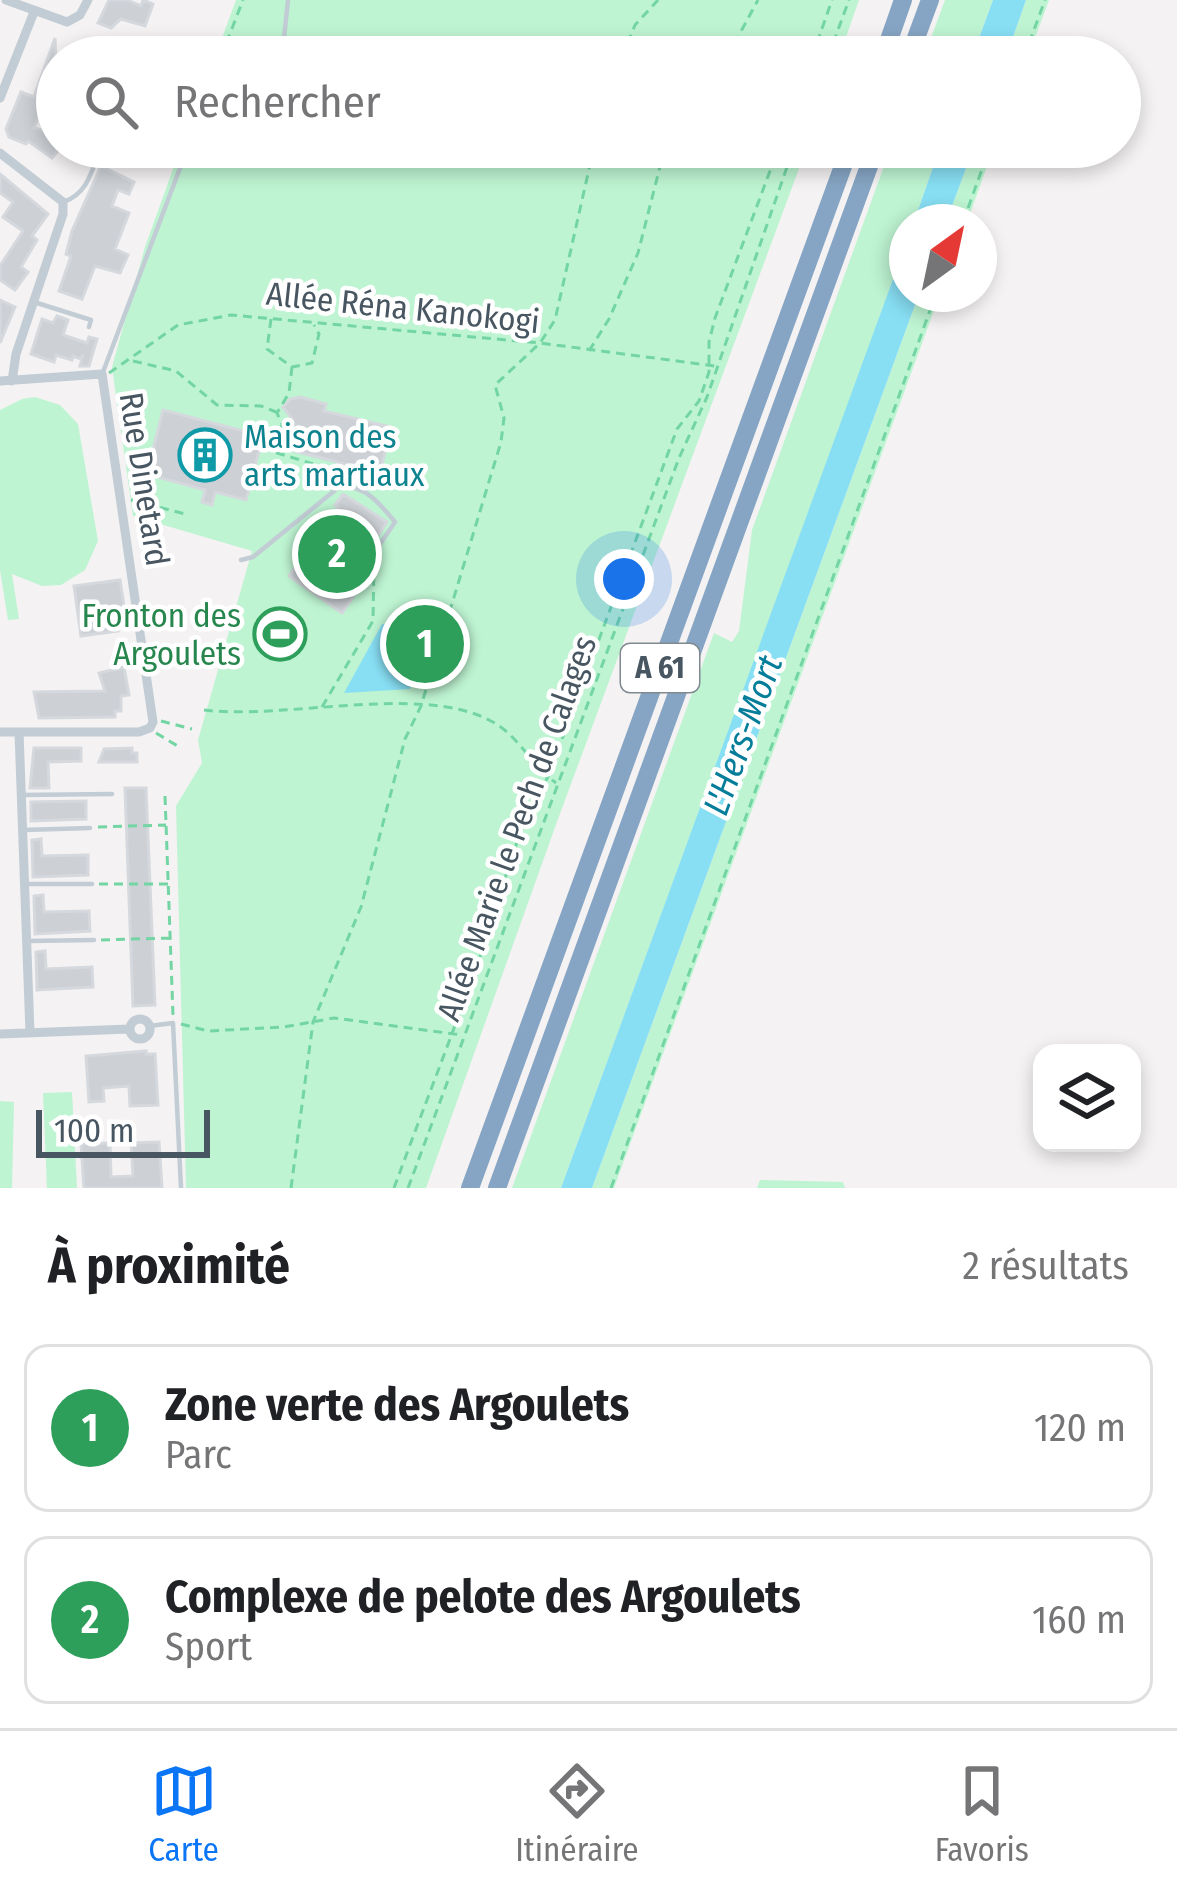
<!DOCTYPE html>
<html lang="fr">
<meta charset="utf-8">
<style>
body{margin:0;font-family:"Fira Sans Condensed",sans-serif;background:#f6f6f6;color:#202124}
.controls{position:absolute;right:36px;bottom:36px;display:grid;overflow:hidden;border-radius:24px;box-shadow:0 6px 18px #0003}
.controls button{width:108px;height:108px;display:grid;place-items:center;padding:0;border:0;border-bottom:3px solid #e0e0e0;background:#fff;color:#202124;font:60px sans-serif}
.compass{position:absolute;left:889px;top:204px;width:108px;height:108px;border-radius:50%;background:#fff;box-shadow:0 6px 18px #0003;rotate:33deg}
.scale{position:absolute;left:36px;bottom:30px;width:174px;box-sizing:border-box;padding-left:12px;border:6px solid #485661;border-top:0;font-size:33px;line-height:42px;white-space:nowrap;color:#485661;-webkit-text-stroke:9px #fff;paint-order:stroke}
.you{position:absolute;left:624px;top:579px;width:42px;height:42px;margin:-30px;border:9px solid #fff;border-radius:50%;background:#1a73e8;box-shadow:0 0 0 18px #1a73e833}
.badge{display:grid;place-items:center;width:78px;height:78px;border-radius:50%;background:#0b76f5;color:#fff;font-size:39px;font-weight:700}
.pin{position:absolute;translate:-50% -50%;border:6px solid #fff;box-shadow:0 3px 12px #0006}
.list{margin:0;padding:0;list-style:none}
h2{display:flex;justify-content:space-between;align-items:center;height:156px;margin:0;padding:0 48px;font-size:51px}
h2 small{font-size:39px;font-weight:400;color:#757577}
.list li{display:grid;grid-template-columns:78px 1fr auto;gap:36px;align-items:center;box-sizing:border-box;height:168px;margin:0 24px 24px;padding:0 24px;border:3px solid #e0e0e0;border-radius:24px}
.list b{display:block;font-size:45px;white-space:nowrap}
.list p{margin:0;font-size:39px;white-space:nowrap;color:#757577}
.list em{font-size:39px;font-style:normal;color:#757577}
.icon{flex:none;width:66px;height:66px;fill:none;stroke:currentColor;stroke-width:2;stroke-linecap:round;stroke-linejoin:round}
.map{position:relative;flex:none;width:1177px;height:1188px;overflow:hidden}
.search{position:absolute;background:#fff;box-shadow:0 6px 18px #0003;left:36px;right:36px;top:36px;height:132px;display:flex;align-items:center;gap:30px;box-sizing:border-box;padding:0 42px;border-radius:66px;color:#757577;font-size:45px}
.sheet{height:540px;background:#fff}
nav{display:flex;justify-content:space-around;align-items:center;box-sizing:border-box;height:168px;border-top:3px solid #e0e0e0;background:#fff;font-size:33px;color:#757577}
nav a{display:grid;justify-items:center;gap:6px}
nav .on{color:#0b76f5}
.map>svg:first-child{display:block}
.green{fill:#bef4d2}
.water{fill:#88dff4}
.building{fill:#cdd1d6;stroke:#d5d8dd;stroke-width:3}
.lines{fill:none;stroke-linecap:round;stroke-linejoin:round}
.path{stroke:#73d5a3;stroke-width:3;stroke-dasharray:9 6;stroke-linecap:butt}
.lane{stroke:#c2ccd4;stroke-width:4.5}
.street{stroke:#c2ccd4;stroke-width:9}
.highway{stroke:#86a5c4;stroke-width:18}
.labels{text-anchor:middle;stroke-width:9;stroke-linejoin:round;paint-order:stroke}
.shield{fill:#fff;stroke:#7f8990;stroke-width:3}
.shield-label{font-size:30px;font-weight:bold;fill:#485661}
.street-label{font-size:33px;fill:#485661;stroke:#fff}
.culture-label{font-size:33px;fill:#0d838f;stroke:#fff;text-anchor:start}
.leisure-label{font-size:33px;fill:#27864d;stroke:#fff;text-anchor:end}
.water-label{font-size:36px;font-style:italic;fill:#037d99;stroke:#fff}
</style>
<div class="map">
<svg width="1177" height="1188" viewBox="0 0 1177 1188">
<rect width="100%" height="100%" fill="#f4f2f2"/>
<path class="green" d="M 236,0 L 859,0 L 839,57 L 215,57 Z
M 945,0 L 993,0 L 972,57 L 924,57 Z
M 1026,0 L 1049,0 L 1028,57 L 1006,57 Z
M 181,147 L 807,147 L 558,819 L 426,1188 L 186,1188 L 176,806 L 202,763 L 198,740 L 252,551 L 133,516 L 112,367 L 145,247 Z
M 891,147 L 940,147 L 914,222 L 907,222 L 907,241 L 877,325 L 561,1188 L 512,1188 L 714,633 L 732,642 L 739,631 L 752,530 Z
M 974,147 L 994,147 L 967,222 L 946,222 Z
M 919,294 L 940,294 L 614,1188 L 592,1188 Z
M 35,397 L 60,405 L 78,424 L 98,541 L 85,570 L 61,585 L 42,586 L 12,574 L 19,619 L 8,620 L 0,570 L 0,410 L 22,399 Z
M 72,1092 L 77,1188 L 47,1188 L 43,1093 Z
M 0,1101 L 14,1102 L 12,1188 L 0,1188 Z
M 760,1180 L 843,1182 L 845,1188 L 757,1188 Z"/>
<path class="water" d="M 993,0 L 1026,0 L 1006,57 L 972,57 Z
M 940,147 L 974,147 L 946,222 L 914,222 Z
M 907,241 L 907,294 L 919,294 L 592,1188 L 561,1188 Z
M 382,624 L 426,630 L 410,689 L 344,693 Z"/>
<path class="building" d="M 109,0 L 127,0 L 141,6 L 143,0 L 153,4 L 145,26 L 121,19 L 111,28 L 98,23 Z
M 55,38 L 57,92 L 50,89 L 34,128 L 57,134 L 57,152 L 52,158 L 28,141 L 26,144 L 9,137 L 6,129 L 21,92 L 34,97 Z
M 101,166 L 134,182 L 129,194 L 118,190 L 112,206 L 129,213 L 115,249 L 128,255 L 120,273 L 95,266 L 82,299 L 59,291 L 71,256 L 66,254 L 72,231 Z
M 0,174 L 48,214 L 32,236 L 37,240 L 21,267 L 28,272 L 15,290 L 0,280 L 0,266 L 23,231 L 3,217 L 13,202 L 0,193 Z
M 0,300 L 15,307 L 0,343 Z
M 57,316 L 68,320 L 63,335 L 87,343 L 89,337 L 97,339 L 89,366 L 80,366 L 83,354 L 81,359 L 73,356 L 72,360 L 56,355 L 54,362 L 31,354 L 42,319 L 53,323 Z
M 300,397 L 326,404 L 324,411 L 391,427 L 380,473 L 286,449 L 293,420 L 283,407 L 290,399 Z
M 163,410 L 263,436 L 246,500 L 215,492 L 212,505 L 202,502 L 205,490 L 147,474 Z
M 343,494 L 387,522 L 364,557 L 373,568 L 342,613 L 289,576 L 338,507 L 335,505 Z
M 120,580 L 124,606 L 115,607 L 118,631 L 81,636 L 74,586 Z
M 124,667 L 129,695 L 121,696 L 121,711 L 115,711 L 115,717 L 39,718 L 34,692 L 105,691 L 99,673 Z
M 34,748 L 81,748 L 81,761 L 48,762 L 49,788 L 30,788 Z
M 132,748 L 132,753 L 137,753 L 137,762 L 99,762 L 104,749 Z
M 125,788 L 146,788 L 155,1005 L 133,1006 Z
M 86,801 L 86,819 L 31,821 L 31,802 Z
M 41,839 L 42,856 L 88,855 L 88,875 L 33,877 L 32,840 Z
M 43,895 L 44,912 L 89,911 L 90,931 L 35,934 L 34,896 Z
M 45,951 L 46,969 L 92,967 L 93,987 L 37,990 L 36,952 Z
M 146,1051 L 146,1054 L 155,1054 L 158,1105 L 130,1106 L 129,1086 L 103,1088 L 104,1101 L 89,1102 L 86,1056 Z
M 159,1142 L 162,1188 L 84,1188 L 81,1144 L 110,1143 L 111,1177 L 133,1176 L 131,1143 Z"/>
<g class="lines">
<path class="path" d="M 221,57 L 243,0
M 622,57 L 635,25 L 658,0
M 727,57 L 758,0
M 812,57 L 832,0
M 828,57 L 849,0
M 1024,57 L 1045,0
M 963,222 L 990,147
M 271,319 L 267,349 L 292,367 L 312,363 L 319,334 L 314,325
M 589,351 L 609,319 L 638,253 L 665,147
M 133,361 L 176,371 L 217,405 L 261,406 L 276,412
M 292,367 L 289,393 L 277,413 L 282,424 L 277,453 L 340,472 L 339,482
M 109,373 L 178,325 L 231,315 L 540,343 L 715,366
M 131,500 L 185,514
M 322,707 L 373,621 L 374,564
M 204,710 C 285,720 419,684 489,720 C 518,734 531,765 556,783
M 161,721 L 192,729
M 156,733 L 181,748
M 165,796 L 173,1016
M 98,827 L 166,825
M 99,884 L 168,884
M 101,940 L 169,938
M 181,1024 L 208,1031 L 284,1027 L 334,1018 L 462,1035
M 291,1188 L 313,1022 L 361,907 L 405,739 L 421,706 L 501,442 L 504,418 L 495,385 L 540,343 L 555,320 L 594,147
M 394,1188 C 423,1109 454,1031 482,951 C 503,892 514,831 548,777 L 677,429 L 699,401 L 709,372 L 709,342 L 715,318 L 779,147
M 408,1188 L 679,458 L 707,397 L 794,147
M 611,1188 L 936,294"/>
<path class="lane" d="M 282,57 L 288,0
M 63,202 C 88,194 92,170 101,147
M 34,302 L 91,320 L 89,327
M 103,372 L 188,147
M 241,560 L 253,557 L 339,487 C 366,485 379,503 395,522 L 370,559
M 21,795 L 112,794
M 24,830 L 90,828
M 25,884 L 92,884
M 28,941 L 94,940
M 150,1026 L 173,1023 L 181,1188"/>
<path class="street" d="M 6,0 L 67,22 L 80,15 L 88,0
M 0,98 L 34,12
M 0,153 L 63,202 L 63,214 L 16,354 L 12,381
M 0,381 L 102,374 L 153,722 L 150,728 L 139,732 L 0,732
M 19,732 L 30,1033
M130 1029a10 10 0 1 1 20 0a10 10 0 1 1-20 0Z
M 0,1034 L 129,1029"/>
<path class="highway" d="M 883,57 L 903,0
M 909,57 L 930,0
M 470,1188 L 850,147
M 497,1188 L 876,147"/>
</g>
<defs>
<g id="building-ring" transform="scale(2.7)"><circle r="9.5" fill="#fff" stroke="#0f9aa8" stroke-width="1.5"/><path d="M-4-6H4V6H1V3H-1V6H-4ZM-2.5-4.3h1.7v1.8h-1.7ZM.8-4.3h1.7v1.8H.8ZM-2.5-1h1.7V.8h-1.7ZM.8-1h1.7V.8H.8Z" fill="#0f9aa8"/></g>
<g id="stadium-ring" transform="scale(2.7)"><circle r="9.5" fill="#fff" stroke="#2e9e5b" stroke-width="1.5"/><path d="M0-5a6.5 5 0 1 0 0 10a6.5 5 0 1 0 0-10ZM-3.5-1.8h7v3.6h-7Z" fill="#2e9e5b"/></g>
</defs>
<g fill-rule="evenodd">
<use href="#building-ring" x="205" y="455"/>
<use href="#stadium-ring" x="280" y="634"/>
</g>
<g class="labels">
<rect class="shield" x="621" y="644" width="78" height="48" rx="9"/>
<g class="shield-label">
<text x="660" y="678">A 61</text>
</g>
<g class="street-label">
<text transform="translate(403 307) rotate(6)" y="12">Allée Réna Kanokogi</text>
<text transform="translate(145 479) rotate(81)" y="12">Rue Dinetard</text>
<text transform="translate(516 828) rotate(-70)" y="12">Allée Marie le Pech de Calages</text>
</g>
<g class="culture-label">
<text x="244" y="448">Maison des<tspan x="244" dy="38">arts martiaux</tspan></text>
</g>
<g class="leisure-label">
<text x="241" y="627">Fronton des<tspan x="241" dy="38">Argoulets</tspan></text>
</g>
<g class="water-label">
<text transform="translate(742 735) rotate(-70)" y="13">L'Hers-Mort</text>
</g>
</g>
</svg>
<div class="controls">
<button><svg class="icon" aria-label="layers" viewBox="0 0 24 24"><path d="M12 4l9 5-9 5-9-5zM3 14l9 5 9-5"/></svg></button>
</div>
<svg class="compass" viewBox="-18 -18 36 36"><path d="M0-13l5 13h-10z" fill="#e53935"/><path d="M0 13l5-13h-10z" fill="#757577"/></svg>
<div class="scale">100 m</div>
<div class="you"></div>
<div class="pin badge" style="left:425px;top:644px;background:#2e9e5b">1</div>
<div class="pin badge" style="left:337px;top:554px;background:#2e9e5b">2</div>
<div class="search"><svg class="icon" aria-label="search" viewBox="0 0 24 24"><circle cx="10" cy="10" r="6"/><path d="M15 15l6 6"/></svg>Rechercher</div>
</div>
<section class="sheet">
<h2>À proximité<small>2 résultats</small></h2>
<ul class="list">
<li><span class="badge" style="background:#2e9e5b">1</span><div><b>Zone verte des Argoulets</b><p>Parc</p></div><em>120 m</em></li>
<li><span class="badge" style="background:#2e9e5b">2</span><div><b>Complexe de pelote des Argoulets</b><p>Sport</p></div><em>160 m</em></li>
</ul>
</section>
<nav>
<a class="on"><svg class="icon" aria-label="map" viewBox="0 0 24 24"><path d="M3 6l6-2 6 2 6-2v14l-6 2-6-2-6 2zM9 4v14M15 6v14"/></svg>Carte</a>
<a><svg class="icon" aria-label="directions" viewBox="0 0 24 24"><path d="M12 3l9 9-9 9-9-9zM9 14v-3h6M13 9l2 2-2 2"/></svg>Itinéraire</a>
<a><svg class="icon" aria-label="saved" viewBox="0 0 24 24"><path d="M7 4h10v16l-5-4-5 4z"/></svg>Favoris</a>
</nav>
